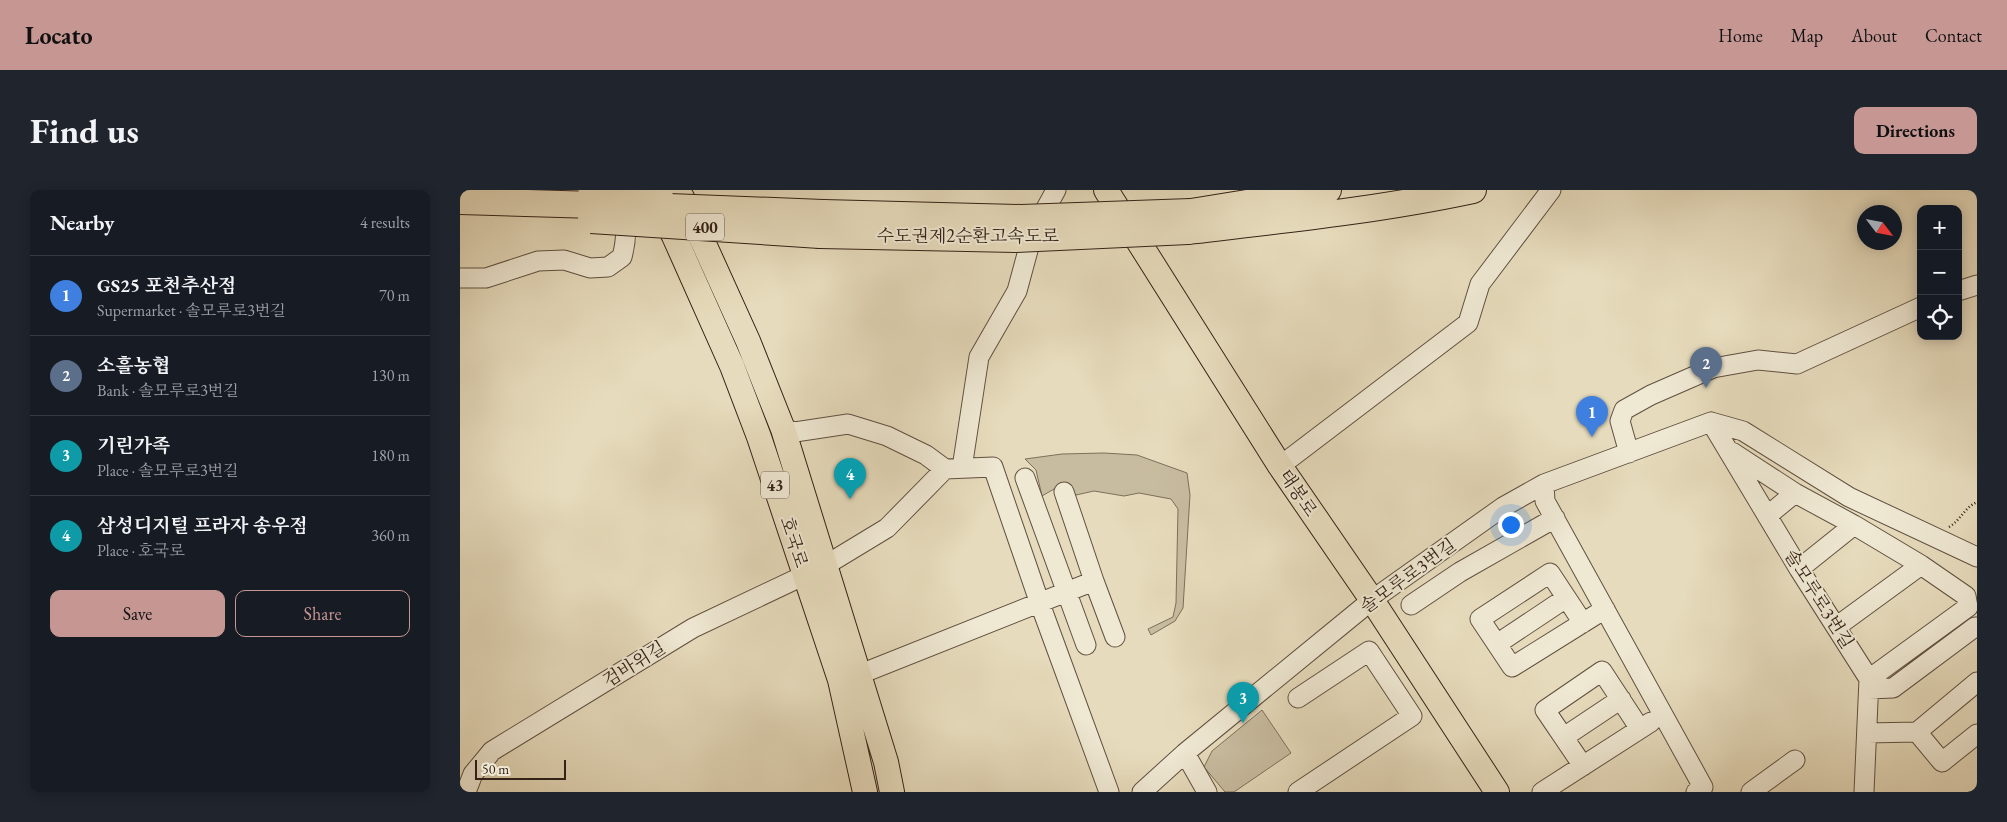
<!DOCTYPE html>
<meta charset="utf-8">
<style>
body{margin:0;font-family:"EB Garamond","Noto Serif KR",serif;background:#20242c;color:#f1f3f6}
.controls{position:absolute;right:15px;top:15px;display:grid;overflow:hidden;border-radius:10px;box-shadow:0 2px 12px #0003}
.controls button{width:45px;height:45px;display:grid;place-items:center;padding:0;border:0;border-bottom:1px solid #363941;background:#171b24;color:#f1f3f6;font:25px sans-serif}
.compass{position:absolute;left:1397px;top:15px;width:45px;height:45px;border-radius:50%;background:#171b24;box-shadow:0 2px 12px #0003;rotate:122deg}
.scale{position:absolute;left:15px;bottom:12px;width:91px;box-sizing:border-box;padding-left:5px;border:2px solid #342217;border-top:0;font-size:14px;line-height:18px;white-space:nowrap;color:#342217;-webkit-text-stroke:4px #efe8d3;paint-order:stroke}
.you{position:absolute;left:1050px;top:334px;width:18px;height:18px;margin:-12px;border:4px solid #fff;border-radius:50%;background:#1a73e8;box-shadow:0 0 0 8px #1a73e833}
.badge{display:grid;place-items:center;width:32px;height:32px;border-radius:50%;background:#c59692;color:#fff;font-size:16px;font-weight:700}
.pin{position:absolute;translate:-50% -41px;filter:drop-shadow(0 1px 2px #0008)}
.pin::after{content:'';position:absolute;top:26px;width:18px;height:15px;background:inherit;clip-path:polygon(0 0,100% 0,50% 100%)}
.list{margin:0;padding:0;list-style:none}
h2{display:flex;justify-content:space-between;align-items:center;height:65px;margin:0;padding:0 20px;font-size:21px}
h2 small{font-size:16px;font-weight:400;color:#9ea1a6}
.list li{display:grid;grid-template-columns:32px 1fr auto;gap:15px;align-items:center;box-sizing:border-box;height:80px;padding:0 20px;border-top:1px solid #363941}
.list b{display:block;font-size:19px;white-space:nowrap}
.list p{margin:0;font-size:16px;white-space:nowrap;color:#9ea1a6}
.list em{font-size:16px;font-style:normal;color:#9ea1a6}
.actions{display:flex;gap:10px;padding:15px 20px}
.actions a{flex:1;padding:11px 0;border:1px solid #c59692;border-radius:10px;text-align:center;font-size:18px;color:#c59692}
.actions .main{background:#c59692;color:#111}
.icon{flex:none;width:28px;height:28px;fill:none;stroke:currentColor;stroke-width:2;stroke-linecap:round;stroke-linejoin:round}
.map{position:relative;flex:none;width:1517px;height:602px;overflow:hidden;border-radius:10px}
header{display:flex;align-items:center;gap:30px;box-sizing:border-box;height:70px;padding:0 25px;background:#c59692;color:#111}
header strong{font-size:24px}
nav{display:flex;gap:28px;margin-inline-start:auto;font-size:18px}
.intro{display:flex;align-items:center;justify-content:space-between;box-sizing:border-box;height:120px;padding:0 30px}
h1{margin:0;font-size:35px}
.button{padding:12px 22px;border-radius:10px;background:#c59692;color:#111;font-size:18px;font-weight:700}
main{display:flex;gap:30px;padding:0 30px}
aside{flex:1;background:#171b24;border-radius:10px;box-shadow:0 2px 12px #0003}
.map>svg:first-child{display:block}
.green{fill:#c8bca0;stroke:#7e6f5c}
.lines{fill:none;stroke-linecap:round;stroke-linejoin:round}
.minor-casing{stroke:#605040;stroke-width:21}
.major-casing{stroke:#342217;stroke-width:26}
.highway-casing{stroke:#342217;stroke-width:28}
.path{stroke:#342217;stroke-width:2.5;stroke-dasharray:1 2.5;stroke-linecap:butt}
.minor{stroke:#efe8d3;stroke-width:19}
.major{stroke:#e6dbbc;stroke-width:24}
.highway{stroke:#e6dbbc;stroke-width:26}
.highway-bridge-casing{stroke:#342217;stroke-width:28;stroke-linecap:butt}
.highway-bridge{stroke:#e6dbbc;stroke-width:26}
.labels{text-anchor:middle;stroke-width:4;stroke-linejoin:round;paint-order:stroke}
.shield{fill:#efe8d3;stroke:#6c5d4f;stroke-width:1}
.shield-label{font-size:16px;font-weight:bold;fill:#342217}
.street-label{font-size:18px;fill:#342217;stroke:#efe8d3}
</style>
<header>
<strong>Locato</strong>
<nav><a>Home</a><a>Map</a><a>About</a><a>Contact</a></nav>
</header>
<div class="intro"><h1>Find us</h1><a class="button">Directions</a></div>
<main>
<aside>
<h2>Nearby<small>4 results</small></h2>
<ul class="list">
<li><span class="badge" style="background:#3f7fe0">1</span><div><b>GS25 포천추산점</b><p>Supermarket · 솔모루로3번길</p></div><em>70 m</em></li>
<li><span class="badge" style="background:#5c6f8a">2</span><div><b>소흘농협</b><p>Bank · 솔모루로3번길</p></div><em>130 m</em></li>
<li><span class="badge" style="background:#0f9aa8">3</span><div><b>기린가족</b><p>Place · 솔모루로3번길</p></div><em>180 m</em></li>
<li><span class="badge" style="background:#0f9aa8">4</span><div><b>삼성디지털 프라자 송우점</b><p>Place · 호국로</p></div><em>360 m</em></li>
</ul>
<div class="actions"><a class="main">Save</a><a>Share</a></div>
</aside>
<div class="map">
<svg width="1517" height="602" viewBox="0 0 1517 602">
<rect width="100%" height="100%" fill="#e6dbbc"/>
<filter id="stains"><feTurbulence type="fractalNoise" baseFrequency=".004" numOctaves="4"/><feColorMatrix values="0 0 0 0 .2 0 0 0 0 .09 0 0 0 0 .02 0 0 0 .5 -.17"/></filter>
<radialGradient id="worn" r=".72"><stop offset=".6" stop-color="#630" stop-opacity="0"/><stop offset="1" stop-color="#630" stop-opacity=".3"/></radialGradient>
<path class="green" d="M 644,263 L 677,265 L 727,283 L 730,305 L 723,418 L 715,431 L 691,445 L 688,439 L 713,427 L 716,413 L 718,319 L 711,309 L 679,303 L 664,306 L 634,301 L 616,305 L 601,295 L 582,306 L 576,280 L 565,269 L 602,264 Z
M 802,520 L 831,563 L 774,602 L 765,602 L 744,577 L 752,561 Z"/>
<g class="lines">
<g class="minor-casing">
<path id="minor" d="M 0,88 L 26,88 L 78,71 L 104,70 L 130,78 L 148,77 L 162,67 C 166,52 168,37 162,21
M 1498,101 L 1517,95
M 1251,232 L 1339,379 L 1409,489 L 1404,602
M 323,239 L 335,242 L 388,234 L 427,246 L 466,265 L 485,279
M 1272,262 L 1335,303 L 1394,335 L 1461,375 L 1506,406 L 1508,417 L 1409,489
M 1169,263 L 1160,231 L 1164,220 L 1191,205 L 1253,178 L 1298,170 L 1337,174 L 1461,117
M 820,276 L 1008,133 L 1020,94 L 1091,0
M 502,278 L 519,167 L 557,101 L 573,42 L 596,0
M 565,288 L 626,455
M 1084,294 L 1085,311 L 1243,597 L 1236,602
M 1307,326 L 1335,303
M 1339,379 L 1394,335
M 634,391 L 655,447
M 951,415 L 1000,382 L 1095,328
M 1123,433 L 1090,383 L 1020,429 L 1052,477 L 1145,419
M 1376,437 L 1461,375
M 1037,454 L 1106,408
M 398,485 L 634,391 L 604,302
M 1409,499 L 1433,498 L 1515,437
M 838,508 L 909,461 L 952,526 L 838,602
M 1457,542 L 1482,572 L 1517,544
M 1407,543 L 1457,542 L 1517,492
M 1104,547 L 1161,509
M 725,563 L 747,602
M 1123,576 L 1085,520 L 1142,481 L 1180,539
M 6,602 L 13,584 L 32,561 L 233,438 L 366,375 L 427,338 L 485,279 L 533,277 L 579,411 L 649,602
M 682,602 L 725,563 L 912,410 L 1043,317 L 1084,294 L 1251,232 L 1283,241 L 1389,307 L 1517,367
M 1082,602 L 1191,532
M 1291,602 L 1335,570"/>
</g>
<g class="major-casing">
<path id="major" d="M 218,0 L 230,23 L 288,151 L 323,239 L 426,572 L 432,602
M 646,0 L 820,276 L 912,410 L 1037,602
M 201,21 L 214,46 L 272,176 L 299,247 L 380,490 L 405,602"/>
</g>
<g class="highway-casing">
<path id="highway" d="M 0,11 L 135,15
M 731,22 L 868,0
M 363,23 L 561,28
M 728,41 C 823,30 919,20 1013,0
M 360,45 L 556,49"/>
</g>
<path class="path" d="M 1489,337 C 1501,330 1504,318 1517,312"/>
<use href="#minor" class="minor"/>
<use href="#major" class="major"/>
<use href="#highway" class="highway"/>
<g class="highway-bridge-casing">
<path id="highway-bridge" d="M 131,5 L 202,11
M 184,16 L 363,23
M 561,28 L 731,22
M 131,30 L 360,45
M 556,49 L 728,41"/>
</g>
<use href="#highway-bridge" class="highway-bridge"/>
</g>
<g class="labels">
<g class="shield">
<rect x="226" y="23.5" width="38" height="27" rx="4"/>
<rect x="301" y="281.5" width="28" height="27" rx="4"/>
</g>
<g class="shield-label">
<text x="245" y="43">400</text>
<text x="315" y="301">43</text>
</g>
<g class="street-label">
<text x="508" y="52">수도권제2순환고속도로</text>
<text transform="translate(838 303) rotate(56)" y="6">태봉로</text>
<text transform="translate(334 352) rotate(72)" y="6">호국로</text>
<text transform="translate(948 386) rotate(-36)" y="6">솔모루로3번길</text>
<text transform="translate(1359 409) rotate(58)" y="6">솔모루로3번길</text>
<text transform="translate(174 474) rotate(-32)" y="6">검바위길</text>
</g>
</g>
<rect width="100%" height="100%" filter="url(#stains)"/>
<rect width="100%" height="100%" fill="url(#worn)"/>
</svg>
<div class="controls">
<button>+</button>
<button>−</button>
<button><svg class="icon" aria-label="locate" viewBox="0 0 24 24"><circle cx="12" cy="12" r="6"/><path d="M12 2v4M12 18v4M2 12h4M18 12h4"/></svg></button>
</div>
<svg class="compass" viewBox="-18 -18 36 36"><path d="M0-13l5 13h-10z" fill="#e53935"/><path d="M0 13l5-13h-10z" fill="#9ea1a6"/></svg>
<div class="scale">50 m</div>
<div class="you"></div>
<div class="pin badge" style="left:1132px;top:247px;background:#3f7fe0">1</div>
<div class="pin badge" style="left:1246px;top:198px;background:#5c6f8a">2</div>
<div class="pin badge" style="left:783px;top:533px;background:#0f9aa8">3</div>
<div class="pin badge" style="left:390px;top:309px;background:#0f9aa8">4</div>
</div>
</main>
